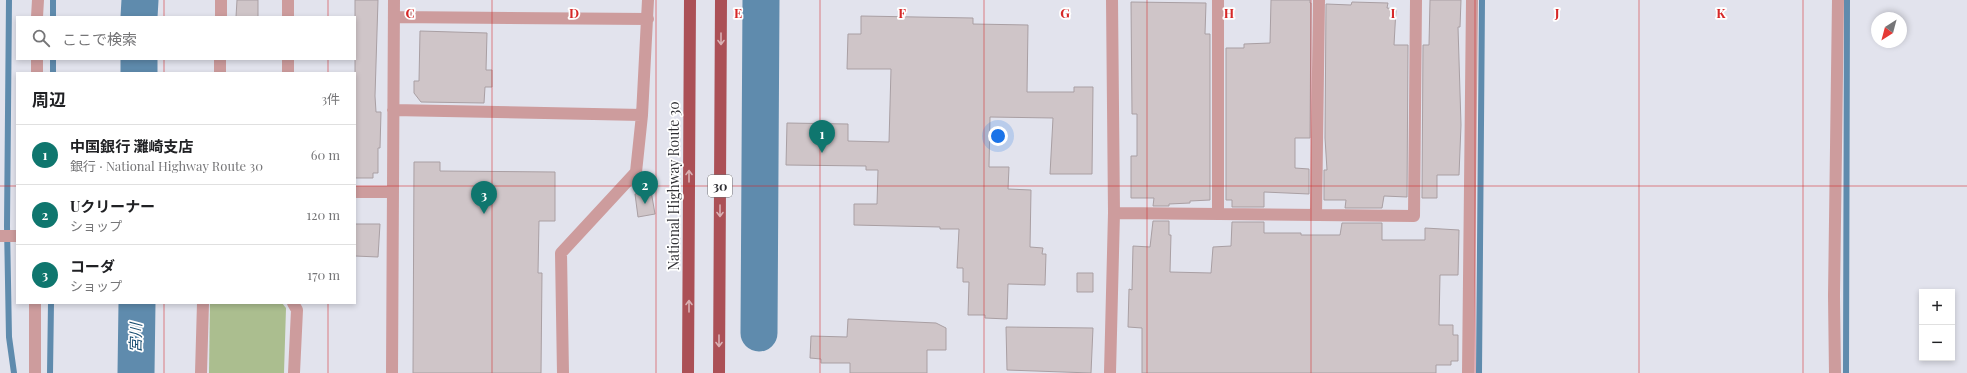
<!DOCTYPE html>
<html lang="ja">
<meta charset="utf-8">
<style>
body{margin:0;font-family:"Playfair Display","Noto Sans JP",serif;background:#f6f6f6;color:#202124}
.controls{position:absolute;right:12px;bottom:12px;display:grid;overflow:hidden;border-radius:0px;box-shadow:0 2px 6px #0003}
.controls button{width:36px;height:36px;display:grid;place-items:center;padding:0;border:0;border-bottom:1px solid #e0e0e0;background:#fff;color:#202124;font:20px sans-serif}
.compass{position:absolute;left:1871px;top:12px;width:36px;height:36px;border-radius:50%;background:#fff;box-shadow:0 2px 6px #0003;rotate:216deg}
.you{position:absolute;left:998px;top:136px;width:14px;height:14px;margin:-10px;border:3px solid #fff;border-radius:50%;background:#1a73e8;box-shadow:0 0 0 6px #1a73e833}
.badge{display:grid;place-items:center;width:26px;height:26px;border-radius:50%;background:#0f766e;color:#fff;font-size:13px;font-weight:700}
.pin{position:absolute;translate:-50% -33px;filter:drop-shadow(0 1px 2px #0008)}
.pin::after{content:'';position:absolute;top:21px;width:14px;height:12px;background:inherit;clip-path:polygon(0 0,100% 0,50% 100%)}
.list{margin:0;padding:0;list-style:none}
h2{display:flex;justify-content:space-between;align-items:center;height:52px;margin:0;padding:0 16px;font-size:17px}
h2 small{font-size:13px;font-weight:400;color:#757577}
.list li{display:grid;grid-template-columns:26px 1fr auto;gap:12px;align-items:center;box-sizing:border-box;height:60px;padding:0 16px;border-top:1px solid #e0e0e0}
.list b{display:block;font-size:15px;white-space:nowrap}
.list p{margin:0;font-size:13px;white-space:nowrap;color:#757577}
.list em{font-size:13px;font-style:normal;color:#757577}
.icon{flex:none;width:22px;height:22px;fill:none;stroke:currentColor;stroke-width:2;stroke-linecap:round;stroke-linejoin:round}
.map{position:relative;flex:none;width:1967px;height:373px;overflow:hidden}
.search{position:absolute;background:#fff;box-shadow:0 2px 6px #0003;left:16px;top:16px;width:340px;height:44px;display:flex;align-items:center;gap:10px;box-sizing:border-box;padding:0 14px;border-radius:0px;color:#757577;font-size:15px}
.panel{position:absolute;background:#fff;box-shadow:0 2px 6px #0003;left:16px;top:72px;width:340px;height:232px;border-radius:0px}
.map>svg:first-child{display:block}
.green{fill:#abbe8f}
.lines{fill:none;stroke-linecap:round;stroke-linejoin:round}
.stream{stroke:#5f8bad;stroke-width:6}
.river{stroke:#5f8bad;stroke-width:37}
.building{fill:#cfc5c8;stroke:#a99fa3}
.minor{stroke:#cd9c9d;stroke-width:12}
.trunk{stroke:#ab5056;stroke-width:12}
.oneway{stroke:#d9b0b3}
.grid{fill:none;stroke:#d62828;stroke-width:1;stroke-opacity:0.55}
.labels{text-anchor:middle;stroke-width:3.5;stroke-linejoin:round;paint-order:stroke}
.shield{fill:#fff;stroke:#6d6d70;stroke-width:1}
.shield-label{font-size:13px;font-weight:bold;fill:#2e2e32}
.street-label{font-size:14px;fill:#2e2e32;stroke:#fff}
.water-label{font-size:15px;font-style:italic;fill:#174d70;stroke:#fff}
.grid-label{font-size:13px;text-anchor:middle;font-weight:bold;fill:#d62828;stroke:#fff;stroke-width:3.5;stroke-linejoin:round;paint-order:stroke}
</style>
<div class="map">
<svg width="1967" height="373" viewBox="0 0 1967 373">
<rect width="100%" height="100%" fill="#e2e3ed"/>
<path class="green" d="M 210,303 L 282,303 L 286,308 L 284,373 L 209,373 Z"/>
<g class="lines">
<path class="stream" d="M 9,0 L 7,226 L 9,337 L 14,373
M 53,17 L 53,0
M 53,73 L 53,59
M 50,373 L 51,303
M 1479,373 L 1482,0
M 1846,373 L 1847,0"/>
<path class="river" d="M 139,17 L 140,0
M 139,73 L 139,59
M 759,333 L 761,0
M 136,373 L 137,303"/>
</g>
<path class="building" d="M 237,0 L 258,0 L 258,17 L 236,17 Z
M 355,0 L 378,0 L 375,96 L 376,112 L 381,112 L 380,148 L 378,148 L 378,173 L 373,173 L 373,178 L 355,178 Z
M 1271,0 L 1310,0 L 1310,3 L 1311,3 L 1310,138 L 1295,138 L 1295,168 L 1309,169 L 1309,194 L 1264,192 L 1264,207 L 1232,207 L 1232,200 L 1226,200 L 1226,48 L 1244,48 L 1244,44 L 1270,43 Z
M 1430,0 L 1461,0 L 1460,27 L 1458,27 L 1461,125 L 1459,175 L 1437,175 L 1437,198 L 1422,198 L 1423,45 L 1429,45 Z
M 1131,2 L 1206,3 L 1205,34 L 1210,34 L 1210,200 L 1190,201 L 1190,203 L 1169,204 L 1169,206 L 1153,206 L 1154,198 L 1131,198 L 1131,156 L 1137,156 L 1137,114 L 1132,114 Z
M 1352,2 L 1388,3 L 1387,8 L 1396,9 L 1394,45 L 1408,45 L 1407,197 L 1384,196 L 1382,208 L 1345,208 L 1346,200 L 1324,200 L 1324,170 L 1327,170 L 1325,138 L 1326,4 L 1351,5 Z
M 861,16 L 973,18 L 973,24 L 1028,25 L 1027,92 L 1074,92 L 1074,87 L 1093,87 L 1092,174 L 1050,174 L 1053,118 L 990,117 L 989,167 L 1009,167 L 1008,189 L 1031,190 L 1030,247 L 1043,248 L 1042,254 L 1046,254 L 1045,285 L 1008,284 L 1007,319 L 985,318 L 985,315 L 968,315 L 969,282 L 963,282 L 963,268 L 957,268 L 959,229 L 940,229 L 940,227 L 854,225 L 854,204 L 877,204 L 878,170 L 866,170 L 866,166 L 786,165 L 787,123 L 848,124 L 848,141 L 889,142 L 891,69 L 847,69 L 848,34 L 861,34 Z
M 420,31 L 487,33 L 486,70 L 492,70 L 492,87 L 485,87 L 484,103 L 421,102 L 414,93 L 414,81 L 419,81 Z
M 414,162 L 440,162 L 440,171 L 555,172 L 555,221 L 539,221 L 538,273 L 542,273 L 541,373 L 413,373 Z
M 651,191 L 655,214 L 638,217 L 635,194 Z
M 1153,221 L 1169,221 L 1169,235 L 1171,235 L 1170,272 L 1211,273 L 1213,247 L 1231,246 L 1232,222 L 1264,222 L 1264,233 L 1301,233 L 1301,235 L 1340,235 L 1342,223 L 1382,223 L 1382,240 L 1425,240 L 1425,228 L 1459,230 L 1458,275 L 1440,275 L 1439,325 L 1453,325 L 1453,335 L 1458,335 L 1458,361 L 1451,361 L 1451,365 L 1436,365 L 1436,373 L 1142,373 L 1142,328 L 1128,327 L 1129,289 L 1132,290 L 1133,246 L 1150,247 Z
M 355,224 L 380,224 L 378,257 L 355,256 Z
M 1077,273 L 1093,273 L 1093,292 L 1077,292 Z
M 848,319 L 936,323 L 946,328 L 946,350 L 927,350 L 927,373 L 850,373 L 850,363 L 821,363 L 821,359 L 810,358 L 811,336 L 847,337 Z
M 1006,327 L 1093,328 L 1091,373 L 1007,370 Z"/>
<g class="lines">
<path class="minor" d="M 37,17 L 38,0
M 221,17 L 221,0
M 288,17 L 288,0
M 394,17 L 648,19
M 37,73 L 37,59
M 220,73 L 220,59
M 288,73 L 288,59
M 393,110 L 642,115
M 355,192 L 393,192
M 1114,213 L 1414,216 L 1416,0
M 1218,214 L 1218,0
M 1316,215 L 1319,0
M 0,236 L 17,236
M 293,303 L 297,310 L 294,373
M 35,373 L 35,303
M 201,373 L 203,303
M 392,373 L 394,0
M 563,373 L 561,253 L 636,172 L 642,115 L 648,0
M 1110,373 L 1114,213 L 1112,0
M 1468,373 L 1472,0
M 1835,373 L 1834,296 L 1838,0"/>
<path class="trunk" d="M 688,373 L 690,0
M 719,373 L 721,0"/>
</g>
<defs><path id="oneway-shaft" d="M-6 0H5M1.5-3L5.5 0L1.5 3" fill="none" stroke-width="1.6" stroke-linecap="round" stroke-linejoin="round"/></defs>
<g class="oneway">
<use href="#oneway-shaft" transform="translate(721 39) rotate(90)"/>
<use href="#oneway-shaft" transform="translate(689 176) rotate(-90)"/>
<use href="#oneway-shaft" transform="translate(720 211) rotate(90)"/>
<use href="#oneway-shaft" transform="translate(689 306) rotate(-90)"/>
<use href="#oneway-shaft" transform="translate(719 341) rotate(90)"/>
</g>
<path class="grid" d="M 164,0 L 164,17M 328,0 L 328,17M 492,0 L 492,373M 656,0 L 656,373M 820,0 L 820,373M 984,0 L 984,373M 1147,0 L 1147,373M 1311,0 L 1311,373M 1475,0 L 1475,373M 1639,0 L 1639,373M 1803,0 L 1803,373M 164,59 L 164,73M 328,59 L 328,73M 0,186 L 17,186M 355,186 L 1967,186M 164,303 L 164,373M 328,303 L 328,373"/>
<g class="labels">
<rect class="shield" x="708" y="175" width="24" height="22" rx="3"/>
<g class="shield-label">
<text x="720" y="191">30</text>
</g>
<g class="street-label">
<text transform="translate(674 186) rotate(-90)" y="5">National Highway Route 30</text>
</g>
<g class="water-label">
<text transform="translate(136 338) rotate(-89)" y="5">宮川</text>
</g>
</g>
<g class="grid-label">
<text x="410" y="18">C</text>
<text x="574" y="18">D</text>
<text x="738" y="18">E</text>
<text x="902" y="18">F</text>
<text x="1065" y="18">G</text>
<text x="1229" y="18">H</text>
<text x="1393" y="18">I</text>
<text x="1557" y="18">J</text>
<text x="1721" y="18">K</text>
</g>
</svg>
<div class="controls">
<button>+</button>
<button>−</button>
</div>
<svg class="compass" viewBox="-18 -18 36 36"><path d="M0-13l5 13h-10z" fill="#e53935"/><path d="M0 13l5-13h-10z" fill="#757577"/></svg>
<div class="you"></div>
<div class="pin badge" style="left:822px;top:153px">1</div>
<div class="pin badge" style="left:645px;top:204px">2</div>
<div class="pin badge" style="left:484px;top:214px">3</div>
<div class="search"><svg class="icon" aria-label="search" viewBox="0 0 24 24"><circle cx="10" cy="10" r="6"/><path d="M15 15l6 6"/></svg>ここで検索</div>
<section class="panel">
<h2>周辺<small>3件</small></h2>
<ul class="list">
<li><span class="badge">1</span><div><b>中国銀行 灘崎支店</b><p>銀行 · National Highway Route 30</p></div><em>60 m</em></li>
<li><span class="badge">2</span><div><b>Uクリーナー</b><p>ショップ</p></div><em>120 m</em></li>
<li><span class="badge">3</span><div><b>コーダ</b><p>ショップ</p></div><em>170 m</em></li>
</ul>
</section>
</div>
